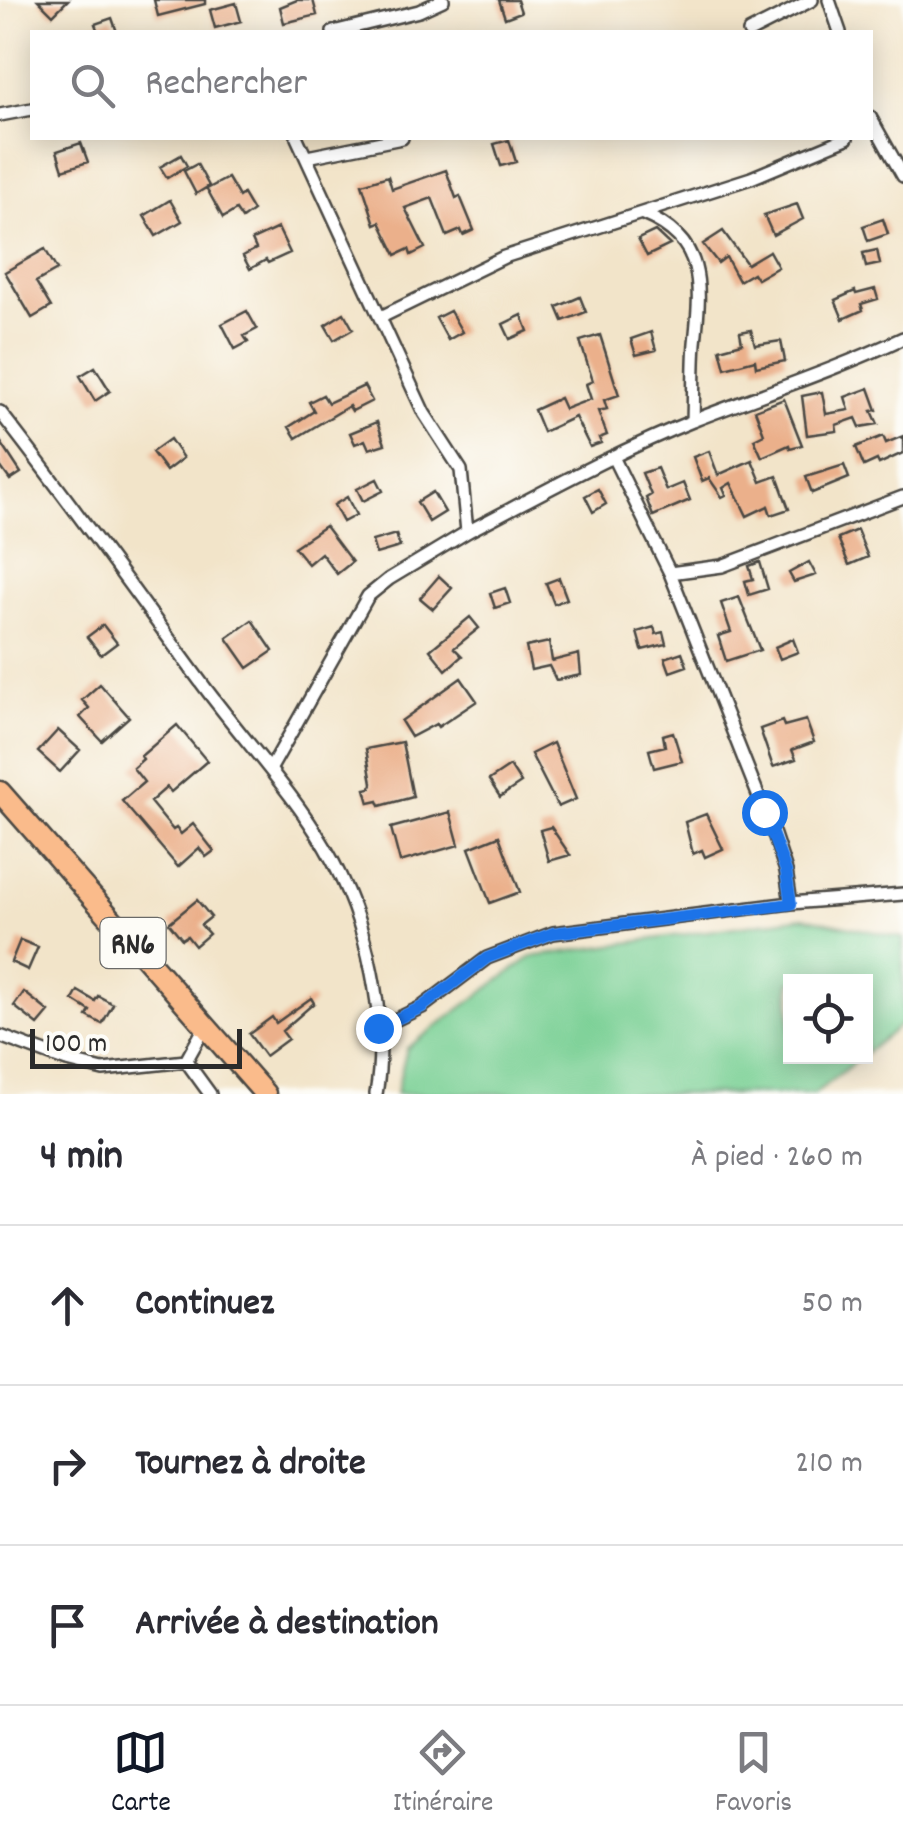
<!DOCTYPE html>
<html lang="fr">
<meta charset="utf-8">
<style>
body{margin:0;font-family:Dekko,sans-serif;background:#f7f7f7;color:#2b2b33}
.controls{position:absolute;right:30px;bottom:30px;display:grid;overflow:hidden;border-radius:0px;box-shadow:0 5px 25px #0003}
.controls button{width:90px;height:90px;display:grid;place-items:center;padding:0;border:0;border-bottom:2px solid #e1e1e2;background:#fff;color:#2b2b33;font:50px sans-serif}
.scale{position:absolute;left:30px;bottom:25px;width:212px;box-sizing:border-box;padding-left:10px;border:5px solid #2b2b2b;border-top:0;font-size:28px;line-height:35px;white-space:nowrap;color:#2b2b2b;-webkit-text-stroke:8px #fdfcf7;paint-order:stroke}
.stop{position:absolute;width:30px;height:30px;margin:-22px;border:8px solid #1a73e8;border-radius:50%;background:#fff}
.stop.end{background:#1a73e8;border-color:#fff;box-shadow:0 2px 10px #0008}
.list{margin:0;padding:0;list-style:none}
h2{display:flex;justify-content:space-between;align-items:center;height:130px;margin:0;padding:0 40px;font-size:42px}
h2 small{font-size:32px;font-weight:400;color:#7c7c81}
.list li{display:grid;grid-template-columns:65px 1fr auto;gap:30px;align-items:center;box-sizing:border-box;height:160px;padding:0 40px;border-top:2px solid #e1e1e2}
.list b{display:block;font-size:38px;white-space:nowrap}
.list em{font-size:32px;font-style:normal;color:#7c7c81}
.icon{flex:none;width:55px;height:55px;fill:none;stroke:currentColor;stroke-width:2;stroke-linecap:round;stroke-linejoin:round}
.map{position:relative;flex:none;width:903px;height:1094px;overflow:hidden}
.search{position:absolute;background:#fff;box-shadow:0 5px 25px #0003;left:30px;right:30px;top:30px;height:110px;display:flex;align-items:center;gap:25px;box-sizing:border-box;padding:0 35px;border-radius:0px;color:#7c7c81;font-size:38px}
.sheet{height:610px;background:#fff}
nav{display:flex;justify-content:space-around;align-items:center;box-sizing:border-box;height:140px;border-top:2px solid #e1e1e2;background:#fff;font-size:28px;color:#7c7c81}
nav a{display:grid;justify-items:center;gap:5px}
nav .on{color:#111827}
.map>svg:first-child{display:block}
.green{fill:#7ad095;stroke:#527e60;stroke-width:2.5}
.building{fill:#ebb08b}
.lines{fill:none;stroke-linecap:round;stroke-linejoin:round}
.minor-casing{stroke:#494743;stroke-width:16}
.trunk-casing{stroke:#494743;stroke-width:25}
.minor{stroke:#fff;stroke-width:11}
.trunk{stroke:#fabb8b;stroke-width:20}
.route{stroke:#1a73e8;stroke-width:12}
.labels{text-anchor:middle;stroke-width:8;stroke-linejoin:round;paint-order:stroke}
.shield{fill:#fdfcf7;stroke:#6a6a68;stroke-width:2.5}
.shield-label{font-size:30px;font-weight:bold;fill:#2b2b2b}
</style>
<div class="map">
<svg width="903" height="1094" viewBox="0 0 903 1094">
<rect width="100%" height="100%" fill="#fdfcf7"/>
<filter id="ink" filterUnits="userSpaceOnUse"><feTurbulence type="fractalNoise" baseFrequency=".01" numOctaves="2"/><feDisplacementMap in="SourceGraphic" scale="20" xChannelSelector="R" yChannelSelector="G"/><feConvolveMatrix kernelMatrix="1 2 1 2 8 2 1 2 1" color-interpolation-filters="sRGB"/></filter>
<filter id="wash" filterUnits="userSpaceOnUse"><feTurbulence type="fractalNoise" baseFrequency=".0048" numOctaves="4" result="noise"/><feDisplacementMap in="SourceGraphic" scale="40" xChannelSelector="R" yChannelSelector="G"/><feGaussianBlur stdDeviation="2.25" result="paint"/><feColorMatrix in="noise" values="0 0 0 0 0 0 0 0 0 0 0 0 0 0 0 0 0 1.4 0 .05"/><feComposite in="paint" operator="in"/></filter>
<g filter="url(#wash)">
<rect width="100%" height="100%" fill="#f2e4c9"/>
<path class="green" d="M 803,917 L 903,938 L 903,1023 L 866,1053 L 866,982 L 790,982 L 790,1056 L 861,1057 L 814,1094 L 396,1094 L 407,1048 L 531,957 Z"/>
<g id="blocks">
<path class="building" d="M 38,0 L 68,0 L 53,15 Z
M 154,0 L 205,0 L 205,4 L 158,16 Z
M 297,0 L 313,0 L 317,15 L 284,23 L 280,7 Z
M 499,0 L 517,0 L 521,12 L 505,18 Z
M 236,3 L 241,21 L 215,28 L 210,10 Z
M 112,18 L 117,32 L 98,32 L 95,24 Z
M 509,140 L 516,162 L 501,166 L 494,144 Z
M 81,143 L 88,162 L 63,170 L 57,151 Z
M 181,155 L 187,166 L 167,178 L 160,167 Z
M 197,164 L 209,186 L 196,194 L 184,171 Z
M 446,170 L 456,198 L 460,196 L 474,230 L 463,235 L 461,230 L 447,236 L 432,198 L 405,208 L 425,248 L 411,255 L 409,249 L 396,255 L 380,222 L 375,224 L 362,184 L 388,176 L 392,189 Z
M 228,178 L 239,197 L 243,194 L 253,211 L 242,219 L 236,210 L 223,218 L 207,189 Z
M 170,200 L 182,221 L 156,236 L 144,216 Z
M 797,204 L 803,219 L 773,235 L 764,215 Z
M 883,219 L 888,234 L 868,241 L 863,226 Z
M 278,228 L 290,253 L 268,263 L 266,260 L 250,269 L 243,256 L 256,249 L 252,240 Z
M 655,231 L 670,245 L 647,256 L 638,239 Z
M 723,231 L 747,264 L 769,251 L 778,267 L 757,279 L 753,273 L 739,281 L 726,257 L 718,263 L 703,244 Z
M 45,249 L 57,270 L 36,282 L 51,307 L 32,318 L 5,272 Z
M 877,250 L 880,264 L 866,267 L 863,253 Z
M 875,289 L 878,299 L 861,304 L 863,310 L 843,319 L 835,300 L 855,291 L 856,294 Z
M 580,297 L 586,312 L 563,321 L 557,307 Z
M 247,311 L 257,329 L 244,336 L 248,342 L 235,349 L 222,324 Z
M 450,311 L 462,332 L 448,340 L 436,318 Z
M 344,313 L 353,329 L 334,340 L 325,325 Z
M 522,315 L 528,331 L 510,339 L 503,324 Z
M 751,330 L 755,345 L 781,341 L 785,361 L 756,367 L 755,360 L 725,368 L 720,349 L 742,343 L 740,332 Z
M 651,332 L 656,350 L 636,355 L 631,339 Z
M 600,335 L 619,395 L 604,400 L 607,409 L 598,411 L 607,435 L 599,438 L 601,443 L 590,447 L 575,417 L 543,432 L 534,410 L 560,398 L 565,409 L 591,399 L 586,384 L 593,381 L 580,341 Z
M 95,367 L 110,391 L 95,401 L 80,376 Z
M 364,386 L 372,401 L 352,411 L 349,406 L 296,438 L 289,427 L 314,411 L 309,402 L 323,395 L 328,403 Z
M 869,388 L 877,410 L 872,411 L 878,424 L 860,427 L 856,418 L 836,425 L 837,431 L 807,435 L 802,396 L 822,392 L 826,414 L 849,410 L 845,397 Z
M 784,399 L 802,445 L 790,448 L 789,445 L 762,457 L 754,439 L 764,434 L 755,410 Z
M 377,422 L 385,444 L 369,449 L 365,440 L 355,444 L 350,433 Z
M 883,436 L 886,443 L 903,436 L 903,453 L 879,464 L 877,460 L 864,466 L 856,447 Z
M 170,439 L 183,458 L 166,471 L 152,452 Z
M 0,441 L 21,473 L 10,480 L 0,466 Z
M 709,451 L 718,475 L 752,460 L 761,482 L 777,476 L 789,509 L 771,515 L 768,506 L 747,516 L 731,483 L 723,488 L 726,495 L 722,497 L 709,478 L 702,481 L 693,457 Z
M 844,465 L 849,478 L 812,493 L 806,477 Z
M 657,468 L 666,490 L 683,483 L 690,500 L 653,516 L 646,498 L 651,495 L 642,473 Z
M 377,479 L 383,491 L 363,501 L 357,489 Z
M 598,489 L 606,504 L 593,512 L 585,496 Z
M 433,492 L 445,512 L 429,522 L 417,502 Z
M 347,497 L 356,515 L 343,522 L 334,505 Z
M 325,526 L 352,562 L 337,574 L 321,553 L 308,564 L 294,547 Z
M 857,530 L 868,557 L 849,565 L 838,538 Z
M 396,534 L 400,547 L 376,554 L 372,541 Z
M 760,562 L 768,589 L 749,595 L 745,581 L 753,579 L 749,566 Z
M 809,562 L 816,575 L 794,582 L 789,573 Z
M 439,576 L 452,588 L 433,609 L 420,598 Z
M 559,578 L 567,599 L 554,604 L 546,583 Z
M 505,588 L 510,603 L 495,608 L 490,593 Z
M 739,597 L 760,650 L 726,661 L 718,636 L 731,632 L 721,603 Z
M 470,617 L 479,628 L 454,648 L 462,656 L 446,670 L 430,650 Z
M 252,620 L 273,651 L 248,668 L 227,638 Z
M 103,625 L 117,643 L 101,655 L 87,637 Z
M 654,627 L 656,634 L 663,632 L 666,644 L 642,650 L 637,632 Z
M 793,639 L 798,652 L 780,659 L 775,647 Z
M 549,642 L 552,661 L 579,654 L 581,675 L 556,680 L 549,666 L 531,670 L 526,647 Z
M 682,652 L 687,666 L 670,672 L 665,658 Z
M 461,678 L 477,701 L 438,727 L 436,724 L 411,737 L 401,721 Z
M 100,684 L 129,717 L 102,741 L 80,717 L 89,708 L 82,700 Z
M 806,720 L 814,742 L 792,750 L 796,759 L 773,767 L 760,729 L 782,721 L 784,726 Z
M 177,725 L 207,761 L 171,792 L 167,787 L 150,802 L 173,830 L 176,828 L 181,834 L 193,824 L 214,851 L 206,857 L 199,848 L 178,867 L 122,801 L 144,782 L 133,768 L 143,759 L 141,756 Z
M 58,730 L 80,750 L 60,772 L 38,752 Z
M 673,732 L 682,761 L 654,768 L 649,750 L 665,746 L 663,735 Z
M 402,742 L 413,797 L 380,806 L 378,801 L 369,803 L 365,789 L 371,788 L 372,783 L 366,749 Z
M 553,743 L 576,799 L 558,807 L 531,754 Z
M 510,766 L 521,783 L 500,797 L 489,780 Z
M 450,812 L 459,845 L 400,862 L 391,828 Z
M 706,814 L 723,849 L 705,857 L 702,850 L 693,854 L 685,822 Z
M 551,827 L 570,855 L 549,861 L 540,830 Z
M 499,836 L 520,892 L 490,903 L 469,848 Z
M 197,900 L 211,917 L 201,925 L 209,934 L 195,946 L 187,936 L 182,939 L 169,923 Z
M 20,940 L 38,947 L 28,970 L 11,962 Z
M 78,991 L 95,1001 L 98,996 L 113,1004 L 102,1024 L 87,1016 L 90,1011 L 73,1000 Z
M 24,992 L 49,1012 L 38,1025 L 14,1006 Z
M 311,998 L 314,1003 L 282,1031 L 288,1039 L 265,1056 L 249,1034 L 272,1017 L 276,1023 Z"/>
</g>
</g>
<g filter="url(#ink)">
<use href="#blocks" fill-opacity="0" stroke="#494743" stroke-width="2.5"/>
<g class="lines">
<g class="minor-casing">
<path id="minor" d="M 829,0 L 840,32
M 333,32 L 419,11 L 443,0
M 749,32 L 812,0
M 0,115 L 32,109
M 870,117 L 903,176
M 307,157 L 402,138
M 643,214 C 706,240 701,285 695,343 C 693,369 694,395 693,421
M 381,317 L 504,257 L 751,178 L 847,138
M 0,412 C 69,500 134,591 200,681 C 276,784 346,840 372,973 C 380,1013 383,1054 376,1094
M 613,457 L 670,573 L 774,835 L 786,871 L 791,903
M 467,532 C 542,493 617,451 695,420 C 765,393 835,370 903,338
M 670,573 L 722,566 L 903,497
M 271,768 L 368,596 L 389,579 L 467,532 L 461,470 L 424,413 L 297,138
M 378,1028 L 422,1007 L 487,958 L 553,933 L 791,903 L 903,894
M 0,1036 L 67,1061 L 103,1070 L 186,1061 L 205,1027
M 186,1061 L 210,1094"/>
</g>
<g class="trunk-casing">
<path id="trunk" d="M 0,792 L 265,1094"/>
</g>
<use href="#minor" class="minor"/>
<use href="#trunk" class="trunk"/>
</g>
</g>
<g class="lines" filter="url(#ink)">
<path class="route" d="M 378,1028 L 422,1007 L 487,958 L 553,933 L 791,904 L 786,871 L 764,812"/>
</g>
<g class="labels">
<rect class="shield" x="100.5" y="918" width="65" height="50" rx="8"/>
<g class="shield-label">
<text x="133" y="953">RN6</text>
</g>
</g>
</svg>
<div class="controls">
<button><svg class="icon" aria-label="locate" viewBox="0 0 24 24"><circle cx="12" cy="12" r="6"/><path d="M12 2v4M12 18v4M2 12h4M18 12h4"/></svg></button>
</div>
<div class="scale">100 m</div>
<div class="stop" style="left:764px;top:812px"></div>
<div class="stop end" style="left:378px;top:1028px"></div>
<div class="search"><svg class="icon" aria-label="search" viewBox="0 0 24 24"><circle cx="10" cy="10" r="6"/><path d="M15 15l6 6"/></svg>Rechercher</div>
</div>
<section class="sheet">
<h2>4 min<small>À pied · 260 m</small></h2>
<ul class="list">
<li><svg class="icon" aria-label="ahead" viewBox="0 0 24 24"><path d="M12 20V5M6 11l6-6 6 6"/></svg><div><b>Continuez</b></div><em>50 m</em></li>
<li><svg class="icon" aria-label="right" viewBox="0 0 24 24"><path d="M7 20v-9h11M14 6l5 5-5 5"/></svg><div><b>Tournez à droite</b></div><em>210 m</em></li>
<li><svg class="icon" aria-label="arrive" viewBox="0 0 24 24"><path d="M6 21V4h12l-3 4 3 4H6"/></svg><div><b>Arrivée à destination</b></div></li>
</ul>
</section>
<nav>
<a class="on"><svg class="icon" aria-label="map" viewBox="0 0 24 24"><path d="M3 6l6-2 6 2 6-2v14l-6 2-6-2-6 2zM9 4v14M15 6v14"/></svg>Carte</a>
<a><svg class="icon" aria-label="directions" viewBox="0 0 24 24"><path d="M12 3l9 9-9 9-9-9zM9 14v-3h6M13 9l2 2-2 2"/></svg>Itinéraire</a>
<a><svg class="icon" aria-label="saved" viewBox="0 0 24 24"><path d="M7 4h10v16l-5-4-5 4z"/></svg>Favoris</a>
</nav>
